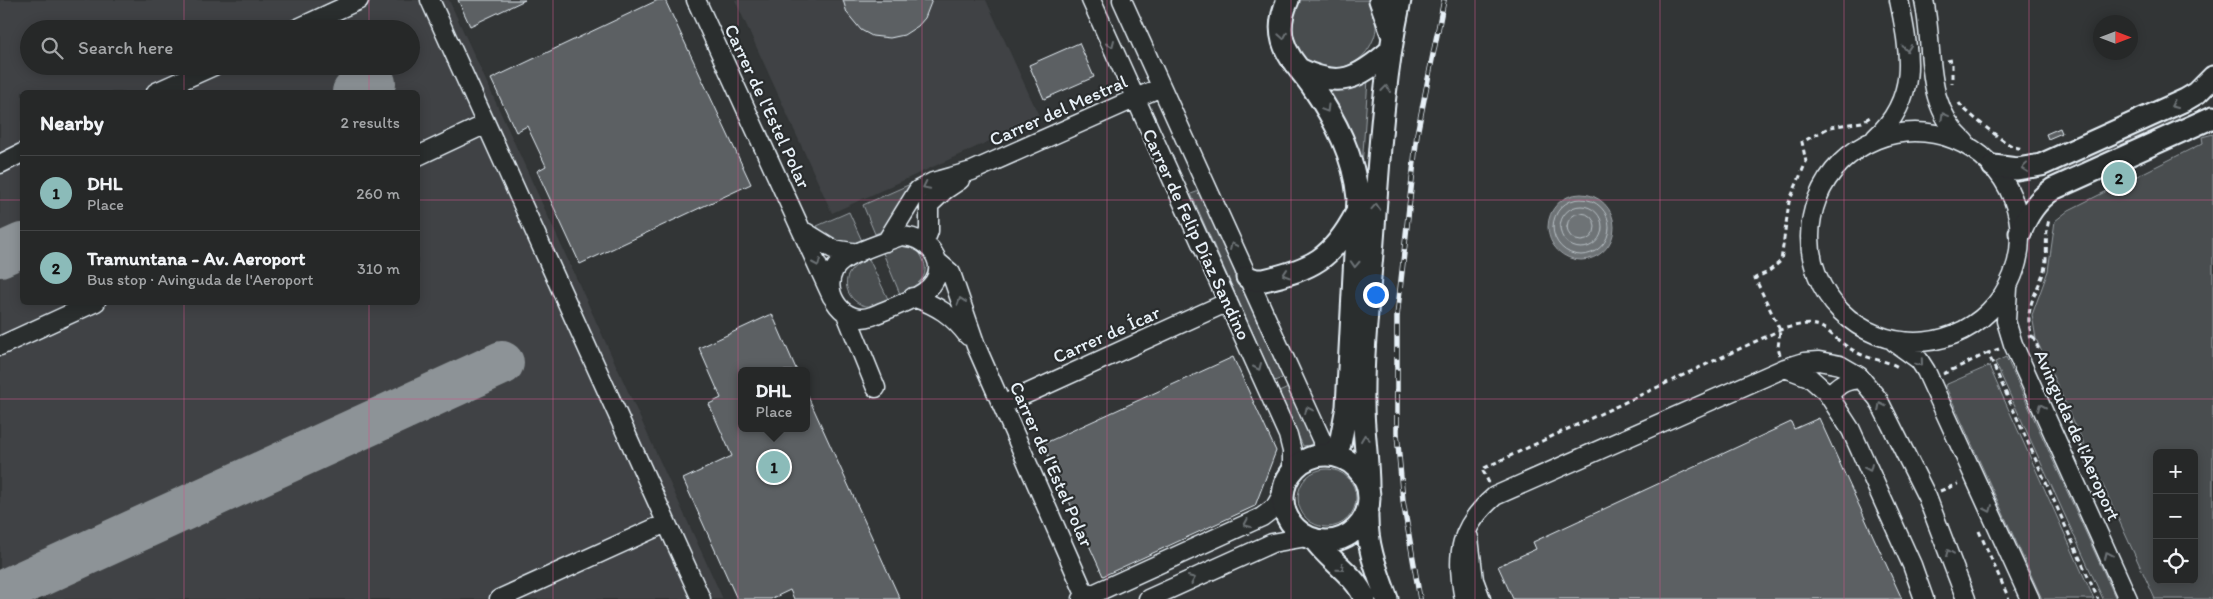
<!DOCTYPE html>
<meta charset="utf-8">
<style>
body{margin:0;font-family:Itim,sans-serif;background:#323434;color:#f1f3f6}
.controls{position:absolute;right:15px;bottom:15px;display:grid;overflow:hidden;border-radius:8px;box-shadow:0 2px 12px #0003}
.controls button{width:45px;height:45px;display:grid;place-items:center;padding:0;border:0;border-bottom:1px solid #424445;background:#262828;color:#f1f3f6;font:25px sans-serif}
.compass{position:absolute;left:2093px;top:15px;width:45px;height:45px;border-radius:50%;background:#262828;box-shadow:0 2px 12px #0003;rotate:90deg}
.you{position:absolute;left:1375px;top:294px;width:18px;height:18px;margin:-12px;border:4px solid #fff;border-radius:50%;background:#1a73e8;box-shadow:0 0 0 8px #1a73e833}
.badge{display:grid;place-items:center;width:32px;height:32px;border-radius:50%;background:#8bbbb9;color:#111;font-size:16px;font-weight:700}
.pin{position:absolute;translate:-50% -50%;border:2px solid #fff;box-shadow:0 1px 5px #0006}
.popup{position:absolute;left:738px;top:367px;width:72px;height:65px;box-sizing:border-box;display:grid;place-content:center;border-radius:8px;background:#262828;filter:drop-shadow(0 1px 4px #0005);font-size:16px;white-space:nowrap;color:#a4a6a8}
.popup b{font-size:19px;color:#f1f3f6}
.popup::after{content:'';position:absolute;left:50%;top:100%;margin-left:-10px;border:10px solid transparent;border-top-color:#262828}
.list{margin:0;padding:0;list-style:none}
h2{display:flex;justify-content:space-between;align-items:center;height:65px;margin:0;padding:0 20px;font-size:21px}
h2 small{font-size:16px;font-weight:400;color:#a4a6a8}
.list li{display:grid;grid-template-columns:32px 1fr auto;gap:15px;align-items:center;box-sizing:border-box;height:75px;padding:0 20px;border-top:1px solid #424445}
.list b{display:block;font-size:19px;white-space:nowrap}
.list p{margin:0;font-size:16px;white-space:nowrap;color:#a4a6a8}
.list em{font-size:16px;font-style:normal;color:#a4a6a8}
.icon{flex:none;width:28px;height:28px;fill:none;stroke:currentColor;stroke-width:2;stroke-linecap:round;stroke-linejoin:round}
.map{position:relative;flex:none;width:2213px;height:599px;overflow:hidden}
.search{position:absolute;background:#262828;box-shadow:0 2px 12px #0003;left:20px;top:20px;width:400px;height:55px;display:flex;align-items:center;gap:12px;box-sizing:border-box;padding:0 18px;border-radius:28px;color:#a4a6a8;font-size:19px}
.panel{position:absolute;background:#262828;box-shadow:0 2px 12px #0003;left:20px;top:90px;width:400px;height:215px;border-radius:8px}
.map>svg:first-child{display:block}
.built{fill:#3f4244;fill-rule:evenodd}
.green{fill:#494d4f;stroke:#989fa4;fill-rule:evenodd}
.water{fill:#6e7376;stroke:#9fa5aa}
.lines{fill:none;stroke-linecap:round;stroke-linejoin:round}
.shore{stroke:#b7bfc4;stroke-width:1}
.taxiway{stroke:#8d9397;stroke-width:44}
.building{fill:#5c6063;stroke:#e8f1f8}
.minor-casing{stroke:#e8f1f8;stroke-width:21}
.major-casing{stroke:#e8f1f8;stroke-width:25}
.path{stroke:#e8f1f8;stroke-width:3;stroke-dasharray:5 4;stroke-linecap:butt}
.minor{stroke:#2a2d2e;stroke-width:18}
.major{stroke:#2a2d2e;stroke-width:21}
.rail-casing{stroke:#e8f1f8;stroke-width:5.5}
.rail{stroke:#2a2d2e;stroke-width:4;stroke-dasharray:11;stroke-linecap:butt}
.oneway{stroke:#6c7275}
.grid{fill:none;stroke:#cd598a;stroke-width:1;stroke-opacity:0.55}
.labels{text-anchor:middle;stroke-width:4.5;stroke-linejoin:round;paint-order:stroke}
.street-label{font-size:19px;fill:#e8f1f8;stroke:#2a2d2e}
</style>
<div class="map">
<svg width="2213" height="599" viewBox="0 0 2213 599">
<rect width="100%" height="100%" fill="#323536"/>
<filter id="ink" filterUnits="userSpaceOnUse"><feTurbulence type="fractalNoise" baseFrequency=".02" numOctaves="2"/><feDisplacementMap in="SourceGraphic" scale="10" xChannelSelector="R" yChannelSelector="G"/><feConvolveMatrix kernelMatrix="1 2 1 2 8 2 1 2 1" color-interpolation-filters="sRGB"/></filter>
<g filter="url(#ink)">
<path class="built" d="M 0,0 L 449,0 L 723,599 L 0,599 ZM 29,29 L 411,29 L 411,66 L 29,66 ZM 22,92 L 418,92 L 418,302 L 22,302 Z
M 735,0 L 986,0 L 1040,118 L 832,213 Z"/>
<path class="green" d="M 1299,0 L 1367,0 C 1376,12 1379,27 1373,40 C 1354,87 1285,72 1292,22 C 1293,13 1294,7 1299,0 Z
M 1368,79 L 1362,167 L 1327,91 L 1344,89 Z
M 2178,114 L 2182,122 L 2060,177 L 2057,169 Z
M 2213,134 L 2213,599 L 2155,599 L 2036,339 L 2032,315 L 2048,271 L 2055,221 L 2069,210 L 2203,143 L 2202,137 ZM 2157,453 L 2194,453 L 2194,580 L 2157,580 Z
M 915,182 L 887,229 L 875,234 L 863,205 Z
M 1199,191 L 1283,378 L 1274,381 L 1191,194 Z
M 849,212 L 862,241 C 844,245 827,242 817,226 Z
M 899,246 L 917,249 C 934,273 923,283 900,294 L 883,253 Z
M 869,259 L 888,299 C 884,301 878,305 873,306 C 855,309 839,288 850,272 C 855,265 862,262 869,259 Z
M 2006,357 L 2116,599 L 2103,599 L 1995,362 Z
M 1989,366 L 2094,599 L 2042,599 L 1945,385 Z
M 1288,388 L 1312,441 L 1311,445 L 1303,446 L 1279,392 Z
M1298 498a29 29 0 1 1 58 0a29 29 0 1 1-58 0Z"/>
<path class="water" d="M1548 227a33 33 0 1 1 66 0a33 33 0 1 1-66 0Z"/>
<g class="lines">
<path class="shore" d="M1553 227a28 28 0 1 1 56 0a28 28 0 1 1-56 0Z
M1560 227a21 21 0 1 1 42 0a21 21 0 1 1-42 0Z
M1567 227a14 14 0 1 1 28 0a14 14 0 1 1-28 0Z"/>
<path class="taxiway" d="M 354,92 L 374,83
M 0,255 L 22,245
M 0,593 L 502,363"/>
</g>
<path class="building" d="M 458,0 L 525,0 L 470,26 Z
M 658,0 L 665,0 L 751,184 L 580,264 L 537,171 L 546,166 L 527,126 L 516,132 L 491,79 Z
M 843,0 L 932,0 L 925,18 L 918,26 L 904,35 L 890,38 L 872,36 L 861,30 L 847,13 Z
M 1079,43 L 1094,77 L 1044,99 L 1029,65 Z
M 2060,128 L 2062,133 L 2048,139 L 2046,134 Z
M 772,314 L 797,371 L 742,371 L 742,428 L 806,428 L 806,392 L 900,599 L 794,599 L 790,590 L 771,599 L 737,599 L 683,479 L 732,456 L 709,404 L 721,398 L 699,348 Z
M 1233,357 L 1276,451 L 1255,506 L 1103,576 L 1043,444 Z
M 1819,418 L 1902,599 L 1513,599 L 1498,566 L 1536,549 L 1533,542 L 1791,422 L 1794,429 Z"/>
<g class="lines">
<g class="minor-casing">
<path id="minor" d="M 430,0 L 701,599
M 696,0 L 832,297
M 1091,0 L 1288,435 L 1292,451 L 1292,471
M 1122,0 L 1328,454
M 1924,0 C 1935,51 1922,103 1965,142
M 296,29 L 359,0
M 156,92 L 214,66
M1810 237a105 105 0 1 1 210 0a105 105 0 1 1-210 0Z
M 1875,138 C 1919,97 1910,54 1899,0
M 418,156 L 486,124
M 0,164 L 22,153
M 802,230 L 833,249 L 858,253
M 901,236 C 933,237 953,271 924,292 C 909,302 888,309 872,316 C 845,326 821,294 834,270 C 843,254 883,243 901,236 Z
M 925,241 L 929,231 L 929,205 L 945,190 L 960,180
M 886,242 L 918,190 L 933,182 L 972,171 L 1161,87
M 937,261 L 951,273 L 976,346 L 1087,599
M 2008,288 L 2006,321 L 2013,344 L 2128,599
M 913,297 C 938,306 952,315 968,336
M 846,314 L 876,388
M 1894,342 L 1919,360 L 1926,371 L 2030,599
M 0,346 L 96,302
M 1785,368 L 1809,377 L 1827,393 L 1851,430 L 1912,565 L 1924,599
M 1829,396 C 1839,383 1846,380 1861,379
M 1002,405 L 1228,302
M 1469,538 L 1474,580 L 1481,599
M 499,599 L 666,523
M 1082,599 L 1262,517 L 1275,507 L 1283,493
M 1148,599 L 1272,543 L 1307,537
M 1464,599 C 1455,554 1459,527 1495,496 L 1785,368 L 1804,362 L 1819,361 L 1840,365 L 1859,376 L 1878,399 L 1927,497 L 1966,599"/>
</g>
<g class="major-casing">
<path id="major" d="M 1288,0 C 1282,13 1279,27 1283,41 C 1288,59 1302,71 1312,86 C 1336,121 1354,156 1358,198 L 1347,407 L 1340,444 L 1332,455
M 1380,0 L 1392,34
M 1299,69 C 1339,89 1358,79 1390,51
M 1993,166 L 2017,169 L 2041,165 L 2185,100 L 2197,93 L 2213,77
M 2020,233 C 2027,215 2036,201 2053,189 L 2213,117
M 1247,277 L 1256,280 L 1264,280 C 1312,269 1332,259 1356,214
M1283 498a43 43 0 1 1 86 0a43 43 0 1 1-86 0Z
M 1368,487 C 1368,459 1363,432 1363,404 C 1362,350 1369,295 1373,241 C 1379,160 1383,79 1400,0
M 1367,512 C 1366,544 1376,569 1387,599
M 1314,539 C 1329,561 1355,574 1365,599"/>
</g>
<path class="path" d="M 1947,61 L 1952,60 L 1952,84
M 1959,103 C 1963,110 2006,144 2012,146 C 2016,148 2020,148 2024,149
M 2033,336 L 2113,520
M 2028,337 L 2032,336 C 2021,304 2043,288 2046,260 C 2047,246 2045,234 2049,220
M 1999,349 L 1988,353 L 2098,599
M 1780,355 L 1778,348 L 1780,330 L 1755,278 L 1768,272 L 1781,261 L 1789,202 L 1806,162 L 1802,142 L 1830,127 L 1862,122 L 1870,117
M 1943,374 L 1988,353
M 1489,483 L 1482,469 L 1780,330 C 1829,314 1821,334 1858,353 C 1871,360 1886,360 1898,367
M 1940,491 L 1958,484
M 1979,531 L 2009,599"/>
<use href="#minor" class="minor"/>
<use href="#major" class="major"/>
<g class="rail-casing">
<path id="rail" d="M 1420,599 L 1403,501 L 1397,433 L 1397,317 L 1417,134 L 1444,0"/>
</g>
<use href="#rail" class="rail"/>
</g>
<defs><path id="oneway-chevron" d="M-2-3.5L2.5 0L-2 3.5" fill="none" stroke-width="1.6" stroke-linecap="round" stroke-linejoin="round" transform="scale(1.25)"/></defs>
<g class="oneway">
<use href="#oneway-chevron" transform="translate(1283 36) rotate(80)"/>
<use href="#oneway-chevron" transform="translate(1111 44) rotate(66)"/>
<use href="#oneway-chevron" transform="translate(1907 48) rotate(85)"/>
<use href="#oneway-chevron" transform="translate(1386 89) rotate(-83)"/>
<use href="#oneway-chevron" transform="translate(2174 105) rotate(156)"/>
<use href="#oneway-chevron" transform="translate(1326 109) rotate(59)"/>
<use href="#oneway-chevron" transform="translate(1944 116) rotate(-119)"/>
<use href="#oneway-chevron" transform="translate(2025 168) rotate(174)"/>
<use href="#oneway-chevron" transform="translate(926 186) rotate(154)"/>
<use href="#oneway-chevron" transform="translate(1376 207) rotate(-86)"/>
<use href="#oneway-chevron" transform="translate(1233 246) rotate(-115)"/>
<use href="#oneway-chevron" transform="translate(817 263) rotate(66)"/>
<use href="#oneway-chevron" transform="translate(1355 264) rotate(93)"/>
<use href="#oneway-chevron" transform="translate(1286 274) rotate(162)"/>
<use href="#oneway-chevron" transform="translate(961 301) rotate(-109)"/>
<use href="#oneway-chevron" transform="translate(1920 363) rotate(51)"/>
<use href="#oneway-chevron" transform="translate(1258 367) rotate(66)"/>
<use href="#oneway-chevron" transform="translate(1881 406) rotate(-117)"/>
<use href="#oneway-chevron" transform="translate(2041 407) rotate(-114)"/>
<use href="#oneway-chevron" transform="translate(1308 410) rotate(-115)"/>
<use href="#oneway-chevron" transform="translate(1365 438) rotate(-98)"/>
<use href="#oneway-chevron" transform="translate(1869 468) rotate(66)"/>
<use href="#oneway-chevron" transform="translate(1989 509) rotate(66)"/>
<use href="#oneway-chevron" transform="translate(1247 524) rotate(156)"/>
<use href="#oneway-chevron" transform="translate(1949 553) rotate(-112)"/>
<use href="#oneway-chevron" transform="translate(2108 555) rotate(-114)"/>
<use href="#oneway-chevron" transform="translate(1341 568) rotate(39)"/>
<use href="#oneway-chevron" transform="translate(1192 579) rotate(-24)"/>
</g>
</g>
<path class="grid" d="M 184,0 L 184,29M 369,0 L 369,29M 553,0 L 553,599M 738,0 L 738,599M 922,0 L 922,599M 1107,0 L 1107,599M 1291,0 L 1291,599M 1475,0 L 1475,599M 1660,0 L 1660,599M 1844,0 L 1844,599M 2029,0 L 2029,599M 184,66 L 184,92M 369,66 L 369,92M 0,200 L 22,200M 418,200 L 2213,200M 184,302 L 184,599M 369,302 L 369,599M 0,399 L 2213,399"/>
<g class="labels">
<g class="street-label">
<text transform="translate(768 106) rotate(65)" y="7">Carrer de l'Estel Polar</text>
<text transform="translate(1058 110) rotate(-24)" y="7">Carrer del Mestral</text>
<text transform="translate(1197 234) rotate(65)" y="7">Carrer de Felip Díaz Sandino</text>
<text transform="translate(1106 334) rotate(-24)" y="7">Carrer de Ícar</text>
<text transform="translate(2078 435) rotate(66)" y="7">Avinguda de l'Aeroport</text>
<text transform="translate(1052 464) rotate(66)" y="7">Carrer de l'Estel Polar</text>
</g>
</g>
</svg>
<div class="controls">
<button>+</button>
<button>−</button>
<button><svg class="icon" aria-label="locate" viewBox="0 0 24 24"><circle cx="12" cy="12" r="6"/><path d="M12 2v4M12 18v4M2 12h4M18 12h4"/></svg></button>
</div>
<svg class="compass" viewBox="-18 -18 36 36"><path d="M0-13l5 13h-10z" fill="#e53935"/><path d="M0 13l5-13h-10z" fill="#a4a6a8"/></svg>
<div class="you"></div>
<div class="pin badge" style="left:774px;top:467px">1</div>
<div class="popup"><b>DHL</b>Place</div>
<div class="pin badge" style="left:2119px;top:178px">2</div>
<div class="search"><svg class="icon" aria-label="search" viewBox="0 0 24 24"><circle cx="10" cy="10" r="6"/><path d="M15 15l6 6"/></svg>Search here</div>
<section class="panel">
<h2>Nearby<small>2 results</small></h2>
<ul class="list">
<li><span class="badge">1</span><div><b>DHL</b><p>Place</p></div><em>260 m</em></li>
<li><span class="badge">2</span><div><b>Tramuntana - Av. Aeroport</b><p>Bus stop · Avinguda de l'Aeroport</p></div><em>310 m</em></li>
</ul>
</section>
</div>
